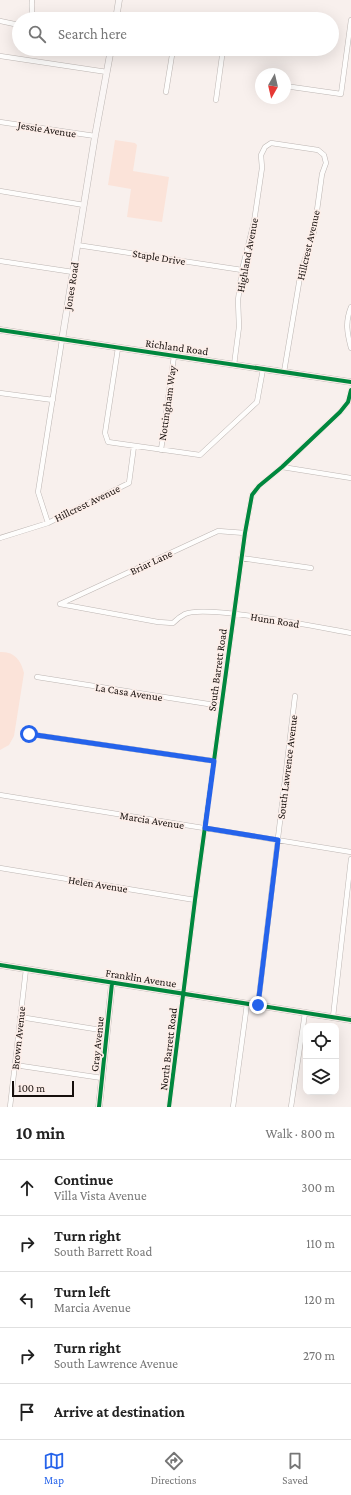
<!DOCTYPE html>
<meta charset="utf-8">
<style>
body{margin:0;font-family:"Crimson Pro",serif;background:#f6f6f6;color:#222}
.controls{position:absolute;right:12px;bottom:12px;display:grid;overflow:hidden;border-radius:8px;box-shadow:0 4px 16px #0002}
.controls button{width:36px;height:36px;display:grid;place-items:center;padding:0;border:0;border-bottom:1px solid #e0e0e0;background:#fff;color:#222;font:20px sans-serif}
.compass{position:absolute;left:255px;top:68px;width:36px;height:36px;border-radius:50%;background:#fff;box-shadow:0 4px 16px #0002;rotate:188deg}
.scale{position:absolute;left:12px;bottom:10px;width:62px;box-sizing:border-box;padding-left:4px;border:2px solid #160f0c;border-top:0;font-size:11px;line-height:14px;white-space:nowrap;color:#160f0c;-webkit-text-stroke:3px #fceee9;paint-order:stroke}
.stop{position:absolute;width:12px;height:12px;margin:-9px;border:3px solid #2563eb;border-radius:50%;background:#fff}
.stop.end{background:#2563eb;border-color:#fff;box-shadow:0 1px 4px #0008}
.list{margin:0;padding:0;list-style:none}
h2{display:flex;justify-content:space-between;align-items:center;height:52px;margin:0;padding:0 16px;font-size:17px}
h2 small{font-size:13px;font-weight:400;color:#767676}
.list li{display:grid;grid-template-columns:26px 1fr auto;gap:12px;align-items:center;box-sizing:border-box;height:56px;padding:0 16px;border-top:1px solid #e0e0e0}
.list b{display:block;font-size:15px;white-space:nowrap}
.list p{margin:0;font-size:13px;white-space:nowrap;color:#767676}
.list em{font-size:13px;font-style:normal;color:#767676}
.icon{flex:none;width:22px;height:22px;fill:none;stroke:currentColor;stroke-width:2;stroke-linecap:round;stroke-linejoin:round}
.map{position:relative;flex:none;width:351px;height:1107px;overflow:hidden}
.search{position:absolute;background:#fff;box-shadow:0 4px 16px #0002;left:12px;right:12px;top:12px;height:44px;display:flex;align-items:center;gap:10px;box-sizing:border-box;padding:0 14px;border-radius:22px;color:#767676;font-size:15px}
.sheet{height:332px;background:#fff}
nav{display:flex;justify-content:space-around;align-items:center;box-sizing:border-box;height:56px;border-top:1px solid #e0e0e0;background:#fff;font-size:11px;color:#767676}
nav a{display:grid;justify-items:center;gap:2px}
nav .on{color:#2563eb}
.map>svg:first-child{display:block}
.green{fill:#fbe3d9}
.lines{fill:none;stroke-linecap:round;stroke-linejoin:round}
.street-casing{stroke:#bdb6b3;stroke-width:5.5}
.secondary-casing{stroke:#bdb6b3;stroke-width:7}
.street{stroke:#fefdfc;stroke-width:4.5}
.secondary{stroke:#faf6f5;stroke-width:6}
.cycleway-casing{stroke:#fceee9;stroke-width:6}
.cycleway{stroke:#00873e;stroke-width:4}
.route{stroke:#2563eb;stroke-width:5}
.labels{text-anchor:middle;stroke-width:3.5;stroke-linejoin:round;paint-order:stroke}
.street-label{font-size:11px;fill:#160f0c;stroke:#fceee9}
</style>
<div class="map">
<svg width="351" height="1107" viewBox="0 0 351 1107">
<rect width="100%" height="100%" fill="#f8f0ed"/>
<path class="green" d="M 115,140 L 135,143 L 137,145 L 133,171 L 169,177 L 162,222 L 127,217 L 131,189 L 108,185 Z
M 0,652 C 14,651 21,660 24,673 L 14,736 L 9,745 L 0,750 Z"/>
<g class="lines">
<g class="street-casing">
<path id="street" d="M 31,19 C 33,12 31,7 32,0
M 0,21 L 19,25
M 0,56 L 107,72
M 285,86 L 341,94 L 351,20
M 166,92 L 173,49
M 216,100 L 223,49
M 0,122 L 95,136
M 0,191 L 84,205
M 77,245 L 242,270
M 0,261 L 73,272
M 351,307 C 345,322 347,333 351,348
M 118,348 L 105,433 L 108,442 L 200,455 L 257,402 L 263,369
M 234,365 L 239,327 L 238,300 L 242,270 L 254,222 L 262,168 L 261,155 L 265,147 L 271,143 L 318,150 L 324,155 L 326,163 L 322,174 L 314,232 L 301,271 L 284,372
M 0,393 L 53,400
M 161,450 L 174,356
M 282,467 L 351,478
M 48,523 L 38,492 L 62,340
M 0,538 L 48,523 L 129,483 L 134,446
M 241,558 L 311,568
M 60,604 L 158,622 L 173,623 C 176,620 181,616 185,614 C 206,604 322,628 351,633
M 60,604 L 218,531 L 245,533
M 37,677 L 221,706
M 29,734 L 214,761
M 0,795 L 351,852
M 0,868 L 195,900
M 258,1005 L 295,696
M 20,1017 L 107,1031
M 333,1017 L 351,859
M 15,1065 L 102,1078
M 10,1107 L 26,969
M 169,1107 L 195,900 L 245,533 L 252,495 L 259,486 L 282,467 L 340,412 L 348,402 L 351,390
M 233,1107 L 247,1004
M 291,1107 L 305,1013"/>
</g>
<g class="secondary-casing">
<path id="secondary" d="M 116,19 L 119,0
M 0,330 L 351,382
M 62,340 L 95,136 L 111,49
M 0,965 L 351,1020
M 99,1107 L 112,983"/>
</g>
<use href="#street" class="street"/>
<use href="#secondary" class="secondary"/>
<g class="cycleway-casing">
<path id="cycleway" d="M 0,330 L 351,382
M 0,965 L 351,1020
M 99,1107 L 112,983
M 169,1107 L 195,900 L 245,533 L 252,495 L 259,486 L 282,467 L 340,412 L 348,402 L 351,390"/>
</g>
<use href="#cycleway" class="cycleway"/>
</g>
<g class="lines">
<path class="route" d="M 29,734 L 214,761 L 205,828 L 278,840 L 258,1005"/>
</g>
<g class="labels">
<g class="street-label">
<text transform="translate(47 129) rotate(9)" y="4">Jessie Avenue</text>
<text transform="translate(308 245) rotate(-77)" y="4">Hillcrest Avenue</text>
<text transform="translate(247 255) rotate(-79)" y="4">Highland Avenue</text>
<text transform="translate(159 257) rotate(9)" y="4">Staple Drive</text>
<text transform="translate(71 286) rotate(-81)" y="4">Jones Road</text>
<text transform="translate(177 347) rotate(8)" y="4">Richland Road</text>
<text transform="translate(167 403) rotate(-82)" y="4">Nottingham Way</text>
<text transform="translate(87 503) rotate(-26)" y="4">Hillcrest Avenue</text>
<text transform="translate(151 562) rotate(-25)" y="4">Briar Lane</text>
<text transform="translate(275 620) rotate(9)" y="4">Hunn Road</text>
<text transform="translate(217 670) rotate(-82)" y="4">South Barrett Road</text>
<text transform="translate(129 692) rotate(9)" y="4">La Casa Avenue</text>
<text transform="translate(287 767) rotate(-83)" y="4">South Lawrence Avenue</text>
<text transform="translate(152 820) rotate(9)" y="4">Marcia Avenue</text>
<text transform="translate(98 884) rotate(9)" y="4">Helen Avenue</text>
<text transform="translate(141 978) rotate(9)" y="4">Franklin Avenue</text>
<text transform="translate(18 1038) rotate(-84)" y="4">Brown Avenue</text>
<text transform="translate(97 1044) rotate(-84)" y="4">Gray Avenue</text>
<text transform="translate(168 1049) rotate(-83)" y="4">North Barrett Road</text>
</g>
</g>
</svg>
<div class="controls">
<button><svg class="icon" aria-label="locate" viewBox="0 0 24 24"><circle cx="12" cy="12" r="6"/><path d="M12 2v4M12 18v4M2 12h4M18 12h4"/></svg></button>
<button><svg class="icon" aria-label="layers" viewBox="0 0 24 24"><path d="M12 4l9 5-9 5-9-5zM3 14l9 5 9-5"/></svg></button>
</div>
<svg class="compass" viewBox="-18 -18 36 36"><path d="M0-13l5 13h-10z" fill="#e53935"/><path d="M0 13l5-13h-10z" fill="#767676"/></svg>
<div class="scale">100 m</div>
<div class="stop" style="left:29px;top:734px"></div>
<div class="stop end" style="left:258px;top:1005px"></div>
<div class="search"><svg class="icon" aria-label="search" viewBox="0 0 24 24"><circle cx="10" cy="10" r="6"/><path d="M15 15l6 6"/></svg>Search here</div>
</div>
<section class="sheet">
<h2>10 min<small>Walk · 800 m</small></h2>
<ul class="list">
<li><svg class="icon" aria-label="ahead" viewBox="0 0 24 24"><path d="M12 20V5M6 11l6-6 6 6"/></svg><div><b>Continue</b><p>Villa Vista Avenue</p></div><em>300 m</em></li>
<li><svg class="icon" aria-label="right" viewBox="0 0 24 24"><path d="M7 20v-9h11M14 6l5 5-5 5"/></svg><div><b>Turn right</b><p>South Barrett Road</p></div><em>110 m</em></li>
<li><svg class="icon" aria-label="left" viewBox="0 0 24 24"><path d="M17 20v-9H6M10 6l-5 5 5 5"/></svg><div><b>Turn left</b><p>Marcia Avenue</p></div><em>120 m</em></li>
<li><svg class="icon" aria-label="right" viewBox="0 0 24 24"><path d="M7 20v-9h11M14 6l5 5-5 5"/></svg><div><b>Turn right</b><p>South Lawrence Avenue</p></div><em>270 m</em></li>
<li><svg class="icon" aria-label="arrive" viewBox="0 0 24 24"><path d="M6 21V4h12l-3 4 3 4H6"/></svg><div><b>Arrive at destination</b></div></li>
</ul>
</section>
<nav>
<a class="on"><svg class="icon" aria-label="map" viewBox="0 0 24 24"><path d="M3 6l6-2 6 2 6-2v14l-6 2-6-2-6 2zM9 4v14M15 6v14"/></svg>Map</a>
<a><svg class="icon" aria-label="directions" viewBox="0 0 24 24"><path d="M12 3l9 9-9 9-9-9zM9 14v-3h6M13 9l2 2-2 2"/></svg>Directions</a>
<a><svg class="icon" aria-label="saved" viewBox="0 0 24 24"><path d="M7 4h10v16l-5-4-5 4z"/></svg>Saved</a>
</nav>
